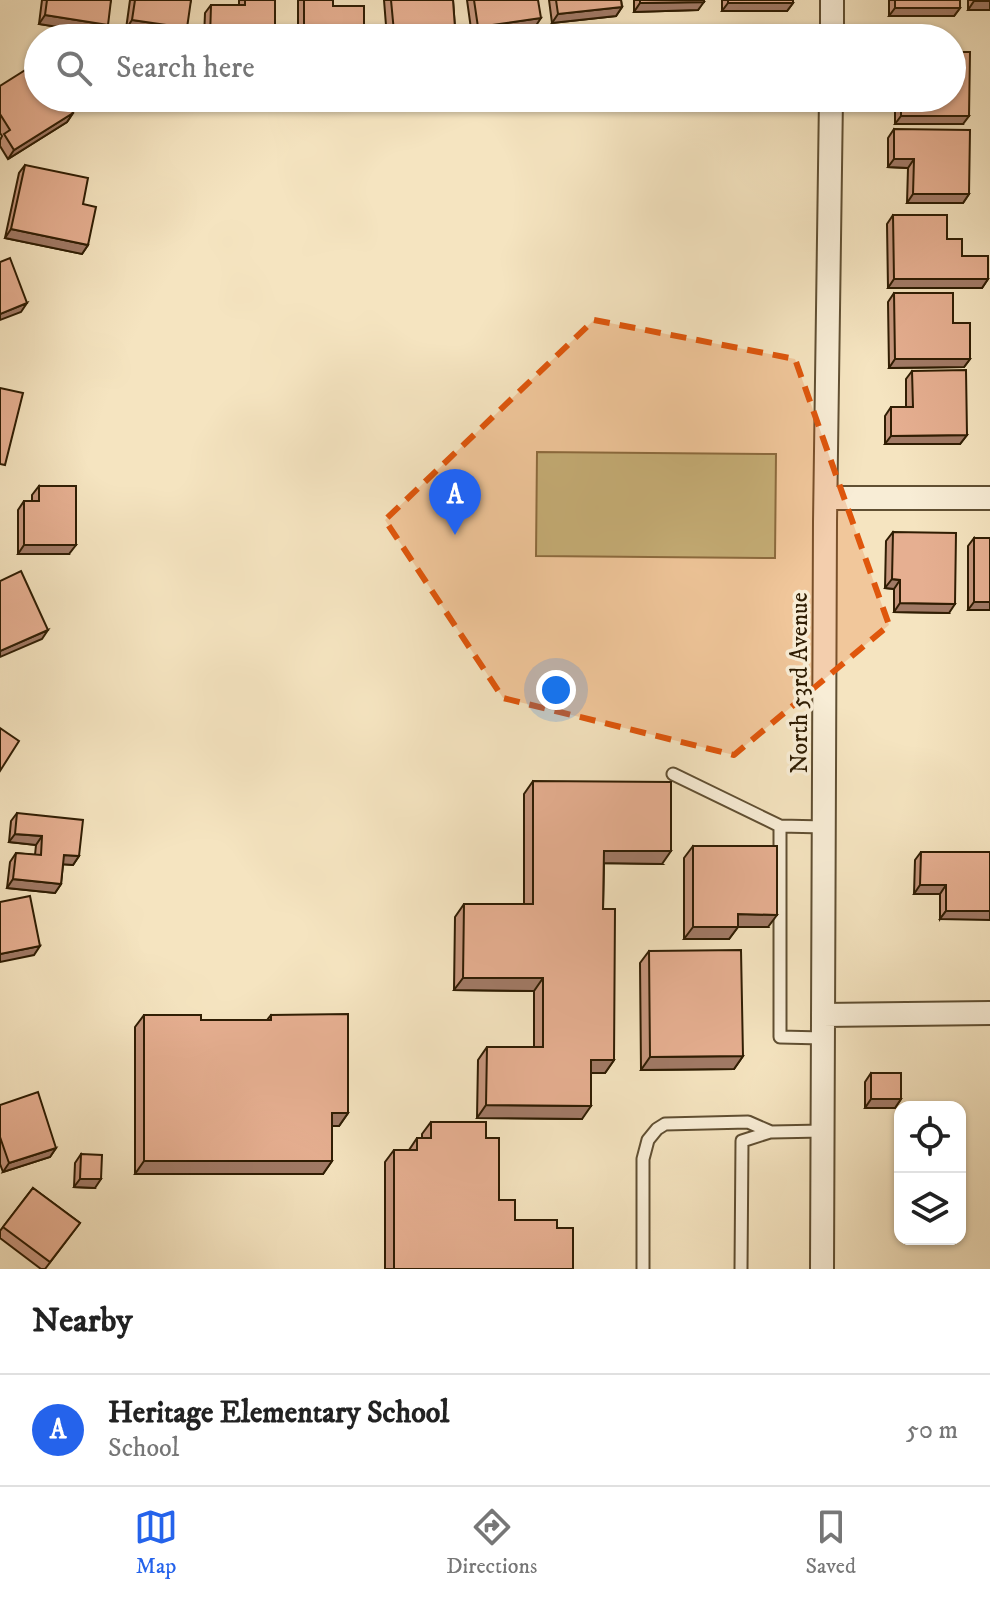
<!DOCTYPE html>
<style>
body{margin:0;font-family:"IM FELL DW Pica",serif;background:#f6f6f6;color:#222}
.controls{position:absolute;right:24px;bottom:24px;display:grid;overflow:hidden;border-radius:16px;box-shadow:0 2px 6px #0004}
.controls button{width:72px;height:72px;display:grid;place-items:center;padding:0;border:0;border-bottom:2px solid #e0e0e0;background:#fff;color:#222;font:40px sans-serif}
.you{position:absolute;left:556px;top:690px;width:28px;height:28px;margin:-20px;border:6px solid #fff;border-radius:50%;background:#1a73e8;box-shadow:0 0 0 12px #1a73e833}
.badge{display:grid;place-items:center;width:52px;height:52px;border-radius:50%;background:#2563eb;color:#fff;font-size:26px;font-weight:700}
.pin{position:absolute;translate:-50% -66px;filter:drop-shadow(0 2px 4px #0008)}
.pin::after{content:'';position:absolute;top:42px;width:28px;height:24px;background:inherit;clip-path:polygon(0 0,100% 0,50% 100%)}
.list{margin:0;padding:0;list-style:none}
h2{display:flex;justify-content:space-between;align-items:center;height:104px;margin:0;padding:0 32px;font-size:34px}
h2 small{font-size:26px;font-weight:400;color:#767676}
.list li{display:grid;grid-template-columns:52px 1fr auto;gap:24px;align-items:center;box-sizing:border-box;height:112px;padding:0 32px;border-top:2px solid #e0e0e0}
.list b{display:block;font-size:30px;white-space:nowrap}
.list p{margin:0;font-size:26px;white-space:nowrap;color:#767676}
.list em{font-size:26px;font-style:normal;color:#767676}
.icon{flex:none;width:44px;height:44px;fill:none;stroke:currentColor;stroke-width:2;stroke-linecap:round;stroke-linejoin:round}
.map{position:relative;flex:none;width:990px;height:1269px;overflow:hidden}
.search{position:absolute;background:#fff;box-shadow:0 2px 6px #0004;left:24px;right:24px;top:24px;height:88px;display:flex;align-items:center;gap:20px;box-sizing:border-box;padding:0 28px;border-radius:44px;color:#767676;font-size:30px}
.sheet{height:216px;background:#fff}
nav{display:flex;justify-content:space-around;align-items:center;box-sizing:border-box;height:112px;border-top:2px solid #e0e0e0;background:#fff;font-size:22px;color:#767676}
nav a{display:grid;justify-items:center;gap:4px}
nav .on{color:#2563eb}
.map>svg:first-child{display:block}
.green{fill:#bfc390;stroke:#77704a;stroke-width:2}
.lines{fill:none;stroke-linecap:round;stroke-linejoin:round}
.service-casing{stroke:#604f32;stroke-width:15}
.minor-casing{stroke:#604f32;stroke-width:26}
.service{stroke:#f8edd6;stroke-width:11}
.minor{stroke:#f8edd6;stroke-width:22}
.wall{fill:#c6967d;stroke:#2f1d03;stroke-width:2}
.shaded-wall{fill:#a17a66;stroke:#2f1d03;stroke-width:2}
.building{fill:#e6af91;stroke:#2f1d03;stroke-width:2}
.marked{fill:#df560c;fill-opacity:0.2;stroke:#df560c;stroke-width:6;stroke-dasharray:16 10;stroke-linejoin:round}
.labels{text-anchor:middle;stroke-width:7;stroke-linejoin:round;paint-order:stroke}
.street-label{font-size:24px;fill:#2f1d03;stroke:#f8edd6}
</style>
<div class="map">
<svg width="990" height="1269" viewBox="0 0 990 1269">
<rect width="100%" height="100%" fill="#f5e4c0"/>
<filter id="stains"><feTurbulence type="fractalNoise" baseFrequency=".0025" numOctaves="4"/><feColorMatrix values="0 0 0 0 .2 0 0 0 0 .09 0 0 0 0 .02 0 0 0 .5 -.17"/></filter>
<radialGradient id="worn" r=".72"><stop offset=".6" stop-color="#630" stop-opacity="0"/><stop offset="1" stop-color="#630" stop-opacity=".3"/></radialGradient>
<path class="green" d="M 537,452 L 776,454 L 775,558 L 536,556 Z"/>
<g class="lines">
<g class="service-casing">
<path id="service" d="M 673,774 L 780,826 L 825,827
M 780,826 L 780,1037 L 823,1038
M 643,1269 L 643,1159 L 648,1140 L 657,1129 L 665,1124 L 748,1122 L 771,1132 L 823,1131
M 741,1269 L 742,1141 L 770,1132"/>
</g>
<g class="minor-casing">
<path id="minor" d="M 832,38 L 832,0
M 826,498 L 990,498
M 823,1015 L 990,1013
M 822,1269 L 825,522 L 831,98"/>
</g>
<use href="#service" class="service"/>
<use href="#minor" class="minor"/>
</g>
<path class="wall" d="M 42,0 L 111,0 L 102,34 L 39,24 Z
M 130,0 L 191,0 L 181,37 L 126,29 Z
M 239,0 L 275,0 L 275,38 L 204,38 L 205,13 L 211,5 L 239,5 Z
M 298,0 L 333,0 L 333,6 L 364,38 L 298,38 Z
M 384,0 L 453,0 L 455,28 L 449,37 L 387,38 Z
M 467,0 L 538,0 L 535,27 L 472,36 Z
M 549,0 L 621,0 L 622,7 L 616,16 L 552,23 Z
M 634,0 L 704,0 L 698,10 L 634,12 Z
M 722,0 L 793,0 L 793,3 L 787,11 L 722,11 Z
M 889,0 L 960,0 L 960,8 L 954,16 L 889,16 Z
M 968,0 L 990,0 L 990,10 L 968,10 Z
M 0,86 L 73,113 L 67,122 L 8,159 L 0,146 L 0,140 L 2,136 L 0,133 Z
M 898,98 L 952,98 L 963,124 L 895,124 L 895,103 Z
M 894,129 L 969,194 L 963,203 L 907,203 L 908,168 L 888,167 L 888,138 Z
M 25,165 L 83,204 L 88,245 L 82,254 L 5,238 L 19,173 Z
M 893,215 L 947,239 L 962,256 L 988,279 L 982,288 L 888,288 L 887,224 Z
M 894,293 L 953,323 L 970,359 L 964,367 L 889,368 L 888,302 Z
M 912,371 L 967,435 L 960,444 L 885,444 L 885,416 L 891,407 L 906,407 L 906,379 Z
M 39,486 L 69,554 L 18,554 L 18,510 L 24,501 L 32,501 L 32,495 Z
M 893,532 L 949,613 L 894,612 L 894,589 L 885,588 L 886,541 Z
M 974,538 L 990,610 L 968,610 L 968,546 Z
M 533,781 L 662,864 L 604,863 L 603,909 L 614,1060 L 605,1073 L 591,1073 L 582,1119 L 477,1118 L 478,1060 L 487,1047 L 534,1047 L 534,991 L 454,990 L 455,917 L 464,904 L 524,904 L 524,794 Z
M 17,813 L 79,856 L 73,865 L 63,864 L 61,884 L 55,893 L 7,888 L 10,862 L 16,853 L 35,855 L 36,845 L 9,842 L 11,821 Z
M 693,846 L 768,927 L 738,927 L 729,939 L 684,939 L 684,858 Z
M 921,852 L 990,852 L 940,919 L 940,894 L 914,894 L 915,860 Z
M 649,951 L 743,1056 L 734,1069 L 641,1070 L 640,963 Z
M 144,1015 L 201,1020 L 267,1020 L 271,1015 L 348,1113 L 339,1126 L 332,1126 L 332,1161 L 323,1174 L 135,1174 L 135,1027 Z
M 871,1073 L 901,1099 L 895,1108 L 865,1108 L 865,1082 Z
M 0,1105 L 56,1148 L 50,1157 L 3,1172 L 0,1164 Z
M 431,1122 L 486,1138 L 499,1200 L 515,1220 L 557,1228 L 573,1269 L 385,1269 L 385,1162 L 394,1150 L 409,1150 L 417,1138 L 422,1138 L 422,1134 Z
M 81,1154 L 95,1188 L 74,1187 L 75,1163 Z
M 33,1188 L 80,1223 L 45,1269 L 41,1269 L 0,1238 L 0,1231 Z"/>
<path class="shaded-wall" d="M 974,1 L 990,1 L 990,10 L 968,10 Z
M 704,2 L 698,10 L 634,12 L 640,3 Z
M 728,3 L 793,3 L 787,11 L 722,11 Z
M 622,7 L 616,16 L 552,23 L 558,14 Z
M 895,8 L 960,8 L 954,16 L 889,16 Z
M 45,15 L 108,25 L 102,34 L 39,24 Z
M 541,18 L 535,27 L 472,36 L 478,27 Z
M 132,20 L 187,28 L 181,37 L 126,29 Z
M 455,28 L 449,37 L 390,38 L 394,32 Z
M 73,113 L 67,122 L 8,159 L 14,150 Z
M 901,116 L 969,116 L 963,124 L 895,124 Z
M 894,159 L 914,159 L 908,168 L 888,167 Z
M 913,194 L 969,194 L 963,203 L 907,203 Z
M 11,229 L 88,245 L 82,254 L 5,238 Z
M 894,279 L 988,279 L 982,288 L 888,288 Z
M 27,303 L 21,312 L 0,320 L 0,314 Z
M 895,359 L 970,359 L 964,367 L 889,368 Z
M 967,435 L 960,444 L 885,444 L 891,436 Z
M 24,545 L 76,545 L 69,554 L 18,554 Z
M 892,579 L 900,580 L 894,589 L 885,588 Z
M 974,602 L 990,602 L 990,610 L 968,610 Z
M 900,603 L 955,604 L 949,613 L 894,612 Z
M 48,630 L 42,639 L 0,657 L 0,651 Z
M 15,834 L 42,836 L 36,845 L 9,842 Z
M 604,851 L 671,851 L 662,864 L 595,863 Z
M 64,855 L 79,856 L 73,865 L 58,864 Z
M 13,879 L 61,884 L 55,893 L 7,888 Z
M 920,885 L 946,885 L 940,894 L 914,894 Z
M 946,911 L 990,911 L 990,920 L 940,919 Z
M 738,914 L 777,915 L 768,927 L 738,927 L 729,939 L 684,939 L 693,927 Z
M 40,946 L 34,955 L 0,962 L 0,954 Z
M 463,978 L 543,978 L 534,991 L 454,990 Z
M 743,1056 L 734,1069 L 641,1070 L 650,1057 Z
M 591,1060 L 614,1060 L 605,1073 L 583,1073 Z
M 871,1099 L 901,1099 L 895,1108 L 865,1108 Z
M 486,1105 L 591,1106 L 582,1119 L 477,1118 Z
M 332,1113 L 348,1113 L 339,1126 L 323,1126 Z
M 56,1148 L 50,1157 L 3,1172 L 9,1163 Z
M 144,1161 L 332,1161 L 323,1174 L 135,1174 Z
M 80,1179 L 101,1179 L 95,1188 L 74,1187 Z"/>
<path class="building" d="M 47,0 L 111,0 L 108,25 L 45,15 Z
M 135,0 L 191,0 L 187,28 L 132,20 Z
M 245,0 L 275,0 L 275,38 L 210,38 L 211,5 L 245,5 Z
M 304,0 L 333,0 L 333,6 L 364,6 L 364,38 L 304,38 Z
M 391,0 L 453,0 L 455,28 L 394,32 Z
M 474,0 L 538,0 L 541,18 L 478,27 Z
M 556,0 L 621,0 L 622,7 L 558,14 Z
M 640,0 L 704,0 L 704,2 L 640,3 Z
M 728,0 L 793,0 L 793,3 L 728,3 Z
M 895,0 L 960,0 L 960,8 L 895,8 Z
M 952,52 L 970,52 L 969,116 L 901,116 L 901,98 L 952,98 Z
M 38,62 L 38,98 L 64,98 L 73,113 L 14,150 L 4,134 L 10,130 L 0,114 L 0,86 Z
M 894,129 L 970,130 L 969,194 L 913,194 L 914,159 L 894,159 Z
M 25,165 L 88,178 L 83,204 L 96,207 L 88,245 L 11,229 Z
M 893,215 L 947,215 L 947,239 L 962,239 L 962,256 L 988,256 L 988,279 L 894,279 Z
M 10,258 L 27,303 L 0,314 L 0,262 Z
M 894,293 L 953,293 L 953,323 L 970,323 L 970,359 L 895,359 Z
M 966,370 L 967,435 L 891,436 L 891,407 L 913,407 L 912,371 Z
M 0,388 L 23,393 L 5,465 L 0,464 Z
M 39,486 L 76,486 L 76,545 L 24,545 L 24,501 L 39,501 Z
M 893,532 L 956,533 L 955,604 L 900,603 L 900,580 L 892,579 Z
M 974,538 L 990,538 L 990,602 L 974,602 Z
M 21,571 L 48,630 L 0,651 L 0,581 Z
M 0,728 L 19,741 L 0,771 Z
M 533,781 L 671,782 L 671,851 L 604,851 L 603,909 L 615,909 L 614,1060 L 591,1060 L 591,1106 L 486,1105 L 487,1047 L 543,1047 L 543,978 L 463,978 L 464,904 L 533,904 Z
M 17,813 L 83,820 L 79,856 L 64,855 L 61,884 L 13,879 L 16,853 L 41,855 L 42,836 L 15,834 Z
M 693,846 L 777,846 L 777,915 L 738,914 L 738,927 L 693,927 Z
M 921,852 L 990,852 L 990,911 L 946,911 L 946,885 L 920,885 Z
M 30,896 L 40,946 L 0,954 L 0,902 Z
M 741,950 L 743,1056 L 650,1057 L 649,951 Z
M 348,1014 L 348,1113 L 332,1113 L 332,1161 L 144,1161 L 144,1015 L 201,1015 L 201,1020 L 271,1020 L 271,1015 Z
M 871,1073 L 901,1073 L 901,1099 L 871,1099 Z
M 38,1092 L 56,1148 L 9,1163 L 0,1137 L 0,1105 Z
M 431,1122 L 486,1122 L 486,1138 L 499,1138 L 499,1200 L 515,1200 L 515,1220 L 557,1220 L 557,1228 L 573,1228 L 573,1269 L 394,1269 L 394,1150 L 417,1150 L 417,1138 L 431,1138 Z
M 81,1154 L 102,1155 L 101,1179 L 80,1179 Z
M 33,1188 L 80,1223 L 50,1262 L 3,1227 Z"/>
<path class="marked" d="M 594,320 L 795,359 L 889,625 L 734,755 L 503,698 L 385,520 Z"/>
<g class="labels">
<g class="street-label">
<text transform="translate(799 683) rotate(-90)" y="8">North 53rd Avenue</text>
</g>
</g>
<rect width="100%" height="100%" filter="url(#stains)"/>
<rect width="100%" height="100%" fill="url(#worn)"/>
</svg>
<div class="controls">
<button><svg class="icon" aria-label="locate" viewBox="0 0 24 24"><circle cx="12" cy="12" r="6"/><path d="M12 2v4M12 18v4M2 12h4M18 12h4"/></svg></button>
<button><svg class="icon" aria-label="layers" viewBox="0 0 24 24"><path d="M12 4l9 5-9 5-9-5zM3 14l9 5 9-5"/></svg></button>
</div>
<div class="you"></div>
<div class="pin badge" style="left:455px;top:535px">A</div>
<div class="search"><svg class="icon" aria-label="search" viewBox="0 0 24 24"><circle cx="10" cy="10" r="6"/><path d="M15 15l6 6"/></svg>Search here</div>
</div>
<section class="sheet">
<h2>Nearby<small></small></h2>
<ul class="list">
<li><span class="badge">A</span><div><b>Heritage Elementary School</b><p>School</p></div><em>50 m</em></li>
</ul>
</section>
<nav>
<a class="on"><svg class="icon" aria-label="map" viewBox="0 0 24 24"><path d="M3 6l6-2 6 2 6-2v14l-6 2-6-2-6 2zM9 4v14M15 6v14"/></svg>Map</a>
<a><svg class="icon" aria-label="directions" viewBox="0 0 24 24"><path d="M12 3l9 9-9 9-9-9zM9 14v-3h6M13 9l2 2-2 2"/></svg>Directions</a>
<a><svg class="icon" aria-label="saved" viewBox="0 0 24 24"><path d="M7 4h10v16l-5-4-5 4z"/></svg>Saved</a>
</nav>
